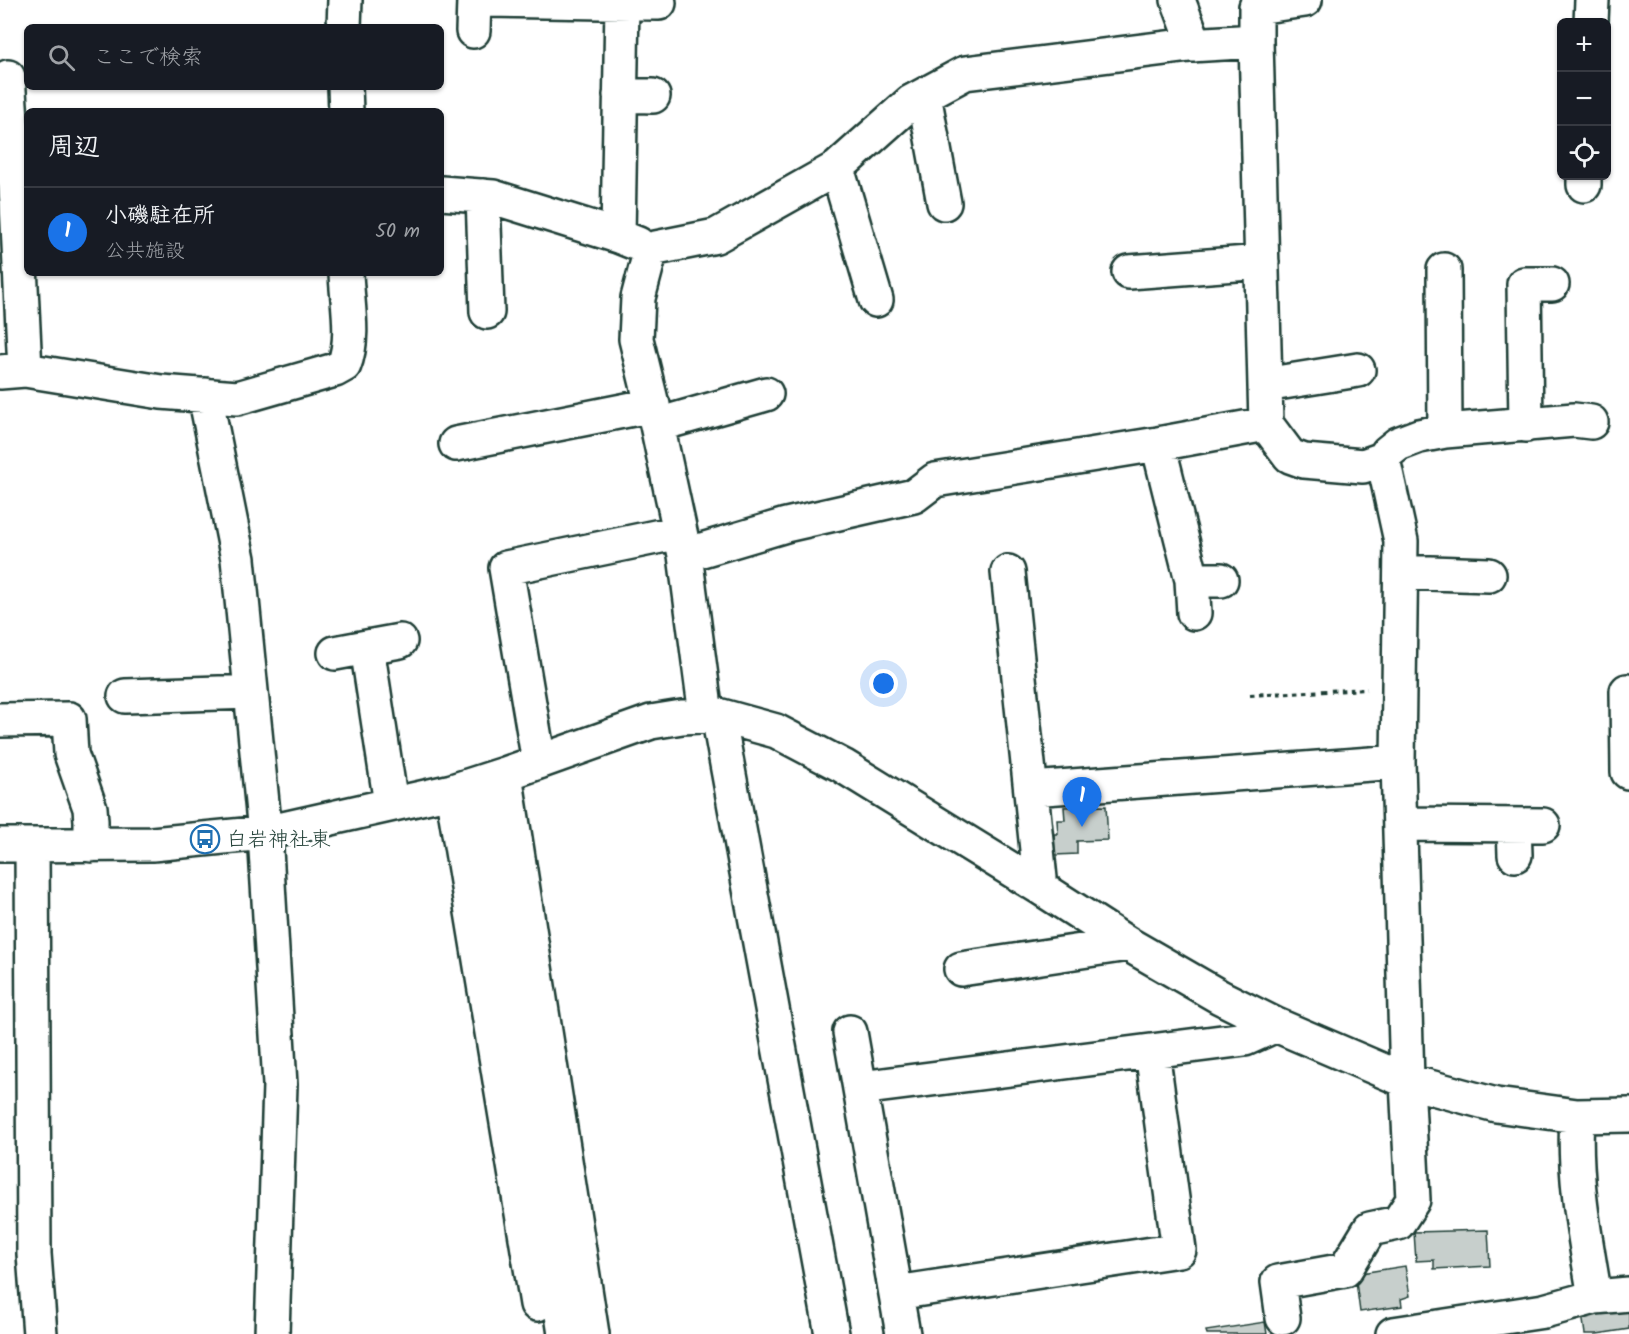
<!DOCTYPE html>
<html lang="ja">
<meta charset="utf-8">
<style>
body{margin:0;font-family:Kalam,"Klee One",sans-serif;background:#20242c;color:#f1f3f6}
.controls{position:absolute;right:18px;top:18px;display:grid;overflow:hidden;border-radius:9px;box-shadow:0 2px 4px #0004}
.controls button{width:54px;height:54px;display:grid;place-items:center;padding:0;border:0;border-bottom:2px solid #363941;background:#171b24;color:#f1f3f6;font:30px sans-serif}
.you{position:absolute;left:884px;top:684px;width:21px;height:21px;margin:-15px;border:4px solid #fff;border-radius:50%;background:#1a73e8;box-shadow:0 0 0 9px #1a73e833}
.badge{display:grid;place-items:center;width:39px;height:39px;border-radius:50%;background:#1a73e8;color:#fff;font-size:20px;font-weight:700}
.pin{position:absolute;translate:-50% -50px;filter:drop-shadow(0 2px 3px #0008)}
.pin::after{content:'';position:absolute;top:32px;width:21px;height:18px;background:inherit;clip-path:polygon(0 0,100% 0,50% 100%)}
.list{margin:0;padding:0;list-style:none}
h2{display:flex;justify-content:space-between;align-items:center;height:78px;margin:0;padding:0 24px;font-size:26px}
h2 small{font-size:20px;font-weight:400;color:#9ea1a6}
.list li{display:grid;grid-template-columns:39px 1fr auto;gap:18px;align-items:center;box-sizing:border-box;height:90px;padding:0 24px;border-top:2px solid #363941}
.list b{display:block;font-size:22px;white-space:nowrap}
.list p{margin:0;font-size:20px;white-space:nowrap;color:#9ea1a6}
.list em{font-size:20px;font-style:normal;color:#9ea1a6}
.icon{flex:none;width:33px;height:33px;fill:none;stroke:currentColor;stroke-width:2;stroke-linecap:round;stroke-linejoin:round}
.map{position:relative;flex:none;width:1629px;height:1334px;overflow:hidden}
.search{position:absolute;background:#171b24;box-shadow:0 2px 4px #0004;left:24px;top:24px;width:420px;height:66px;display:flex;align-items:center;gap:15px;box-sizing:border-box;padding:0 21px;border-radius:9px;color:#9ea1a6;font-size:22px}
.panel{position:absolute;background:#171b24;box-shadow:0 2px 4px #0004;left:24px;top:108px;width:420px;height:168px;border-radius:9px}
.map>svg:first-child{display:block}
.building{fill:#c7cfcc;stroke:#1f3d34;stroke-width:1.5}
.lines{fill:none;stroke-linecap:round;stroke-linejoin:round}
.minor-casing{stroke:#1f3d34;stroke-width:38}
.path{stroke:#1f3d34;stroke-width:4;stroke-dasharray:4.5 4.5;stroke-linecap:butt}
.minor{stroke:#fff;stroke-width:33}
.labels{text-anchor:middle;stroke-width:6;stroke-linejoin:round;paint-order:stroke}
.poi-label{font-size:21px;fill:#1f3d34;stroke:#fff;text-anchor:start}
</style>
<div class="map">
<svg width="1629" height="1334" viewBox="0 0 1629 1334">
<rect width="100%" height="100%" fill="#fff"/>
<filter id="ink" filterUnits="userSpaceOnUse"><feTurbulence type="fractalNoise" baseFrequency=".0167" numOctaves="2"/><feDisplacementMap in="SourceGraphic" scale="12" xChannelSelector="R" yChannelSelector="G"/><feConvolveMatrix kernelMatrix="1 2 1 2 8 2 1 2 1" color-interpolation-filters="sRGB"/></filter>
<g filter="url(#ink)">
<path class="building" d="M 1106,806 L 1108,840 L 1077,841 L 1077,854 L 1055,855 L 1054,834 L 1058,834 L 1057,820 L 1065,820 L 1064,807 Z
M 1488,1230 L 1490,1266 L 1434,1269 L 1434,1260 L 1416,1261 L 1414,1232 Z
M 1405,1266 L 1410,1296 L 1401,1299 L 1402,1306 L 1360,1312 L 1355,1274 Z
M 1629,1300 L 1629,1329 L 1597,1334 L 1585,1334 L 1581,1307 Z
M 1265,1322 L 1267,1334 L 1207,1334 L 1206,1331 Z"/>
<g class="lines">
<g class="minor-casing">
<path id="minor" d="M 487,0 L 659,3
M 1178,0 L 1195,45
M 1591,22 L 1592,0
M 344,27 L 345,0
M 473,31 L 474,0
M 8,77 L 17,203 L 25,370
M 345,87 L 346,111
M 620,95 L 653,96
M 924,95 L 944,203
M 837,168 L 876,300
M 1584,185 L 1584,176
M 441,193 L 493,197 L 618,236 L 638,244
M 483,196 L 487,312
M 618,236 L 622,3
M 1444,270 L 1445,431
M 1129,272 L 1262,262
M 0,372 L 25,370 L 161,392 L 237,398 L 335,370 L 344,365 C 355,338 347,302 346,273
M 1265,385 L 1358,370
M 205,395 L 238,559 L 265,833 L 280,1085 L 272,1334
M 1266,424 L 1256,41 L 1256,7 L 1305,0
M 657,425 L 766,394
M 1526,425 L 1524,284 L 1552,284
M 456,444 L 653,405
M 1158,444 L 1192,580 L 1194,613
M 685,555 L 657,425 L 636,339 L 638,298 L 651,249 L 716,236 L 837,168 L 911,102 L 965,73 L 1190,45 L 1256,41
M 1008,572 L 1041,888
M 1401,572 L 1489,575
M 1192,580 L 1221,580
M 367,647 L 400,641
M 335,653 L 367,647 L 391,804
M 1627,691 L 1628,772
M 125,696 L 251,692
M 706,715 L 685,555 L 786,525 L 914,496 L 935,480 L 1158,444 L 1266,424 L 1290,456 L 1304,461 L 1363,466 L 1383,459
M 718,715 L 832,1334
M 0,720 L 69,719 L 71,754 L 90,808 L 91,821 L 91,845
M 539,762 L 506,568 L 680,532
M 505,774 L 592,1334
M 480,783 L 565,1334
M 1031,789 L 1398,762
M 452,791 L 537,1304
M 1401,824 L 1543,825
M 1514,825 L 1515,855
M 0,845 L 152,844 L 265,833 L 452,791 L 505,774 L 651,722 L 682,717 L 718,715 L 776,731 L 843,766 L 1041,888 L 1128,944 L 1220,997 L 1276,1025 L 1407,1081 L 1496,1105 L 1577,1116 L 1629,1115
M 32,845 L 34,1254 L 40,1334
M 961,969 L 1128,944
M 850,1032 L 903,1334
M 860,1088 L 1245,1039 L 1276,1025
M 1577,1116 C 1573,1176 1585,1237 1595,1297 L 1629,1294
M 896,1293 L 1179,1250 L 1152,1051
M 1283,1318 L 1278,1282 L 1345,1270 L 1370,1229 L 1398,1223 L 1413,1200 L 1407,1081 L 1398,762 L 1401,541 L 1383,459 L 1388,452 L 1398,444 L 1419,436 L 1445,431 L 1574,420 L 1591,422
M 1393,1334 L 1544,1311 L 1595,1297"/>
</g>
<path class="path" d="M 1250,695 L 1367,689"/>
<use href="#minor" class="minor"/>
</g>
</g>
<defs>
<g id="bus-ring" transform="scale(1.5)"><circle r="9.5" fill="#fff" stroke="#1f6fb2" stroke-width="1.5"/><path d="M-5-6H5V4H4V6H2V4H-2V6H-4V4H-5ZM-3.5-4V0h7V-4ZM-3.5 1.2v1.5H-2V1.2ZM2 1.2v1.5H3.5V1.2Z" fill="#1f6fb2"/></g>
</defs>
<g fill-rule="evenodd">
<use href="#bus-ring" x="205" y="839"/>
</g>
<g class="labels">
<g class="poi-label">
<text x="226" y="846">白岩神社東</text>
</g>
</g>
</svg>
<div class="controls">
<button>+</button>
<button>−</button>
<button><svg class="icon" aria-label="locate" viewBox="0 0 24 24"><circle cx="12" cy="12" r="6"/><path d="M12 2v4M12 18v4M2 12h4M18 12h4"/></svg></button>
</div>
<div class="you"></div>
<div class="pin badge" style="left:1082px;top:827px">1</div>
<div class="search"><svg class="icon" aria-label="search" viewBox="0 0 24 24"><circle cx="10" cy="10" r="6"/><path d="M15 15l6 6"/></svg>ここで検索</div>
<section class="panel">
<h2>周辺<small></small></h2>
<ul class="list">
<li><span class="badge">1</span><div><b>小磯駐在所</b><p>公共施設</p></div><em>50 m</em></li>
</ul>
</section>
</div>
